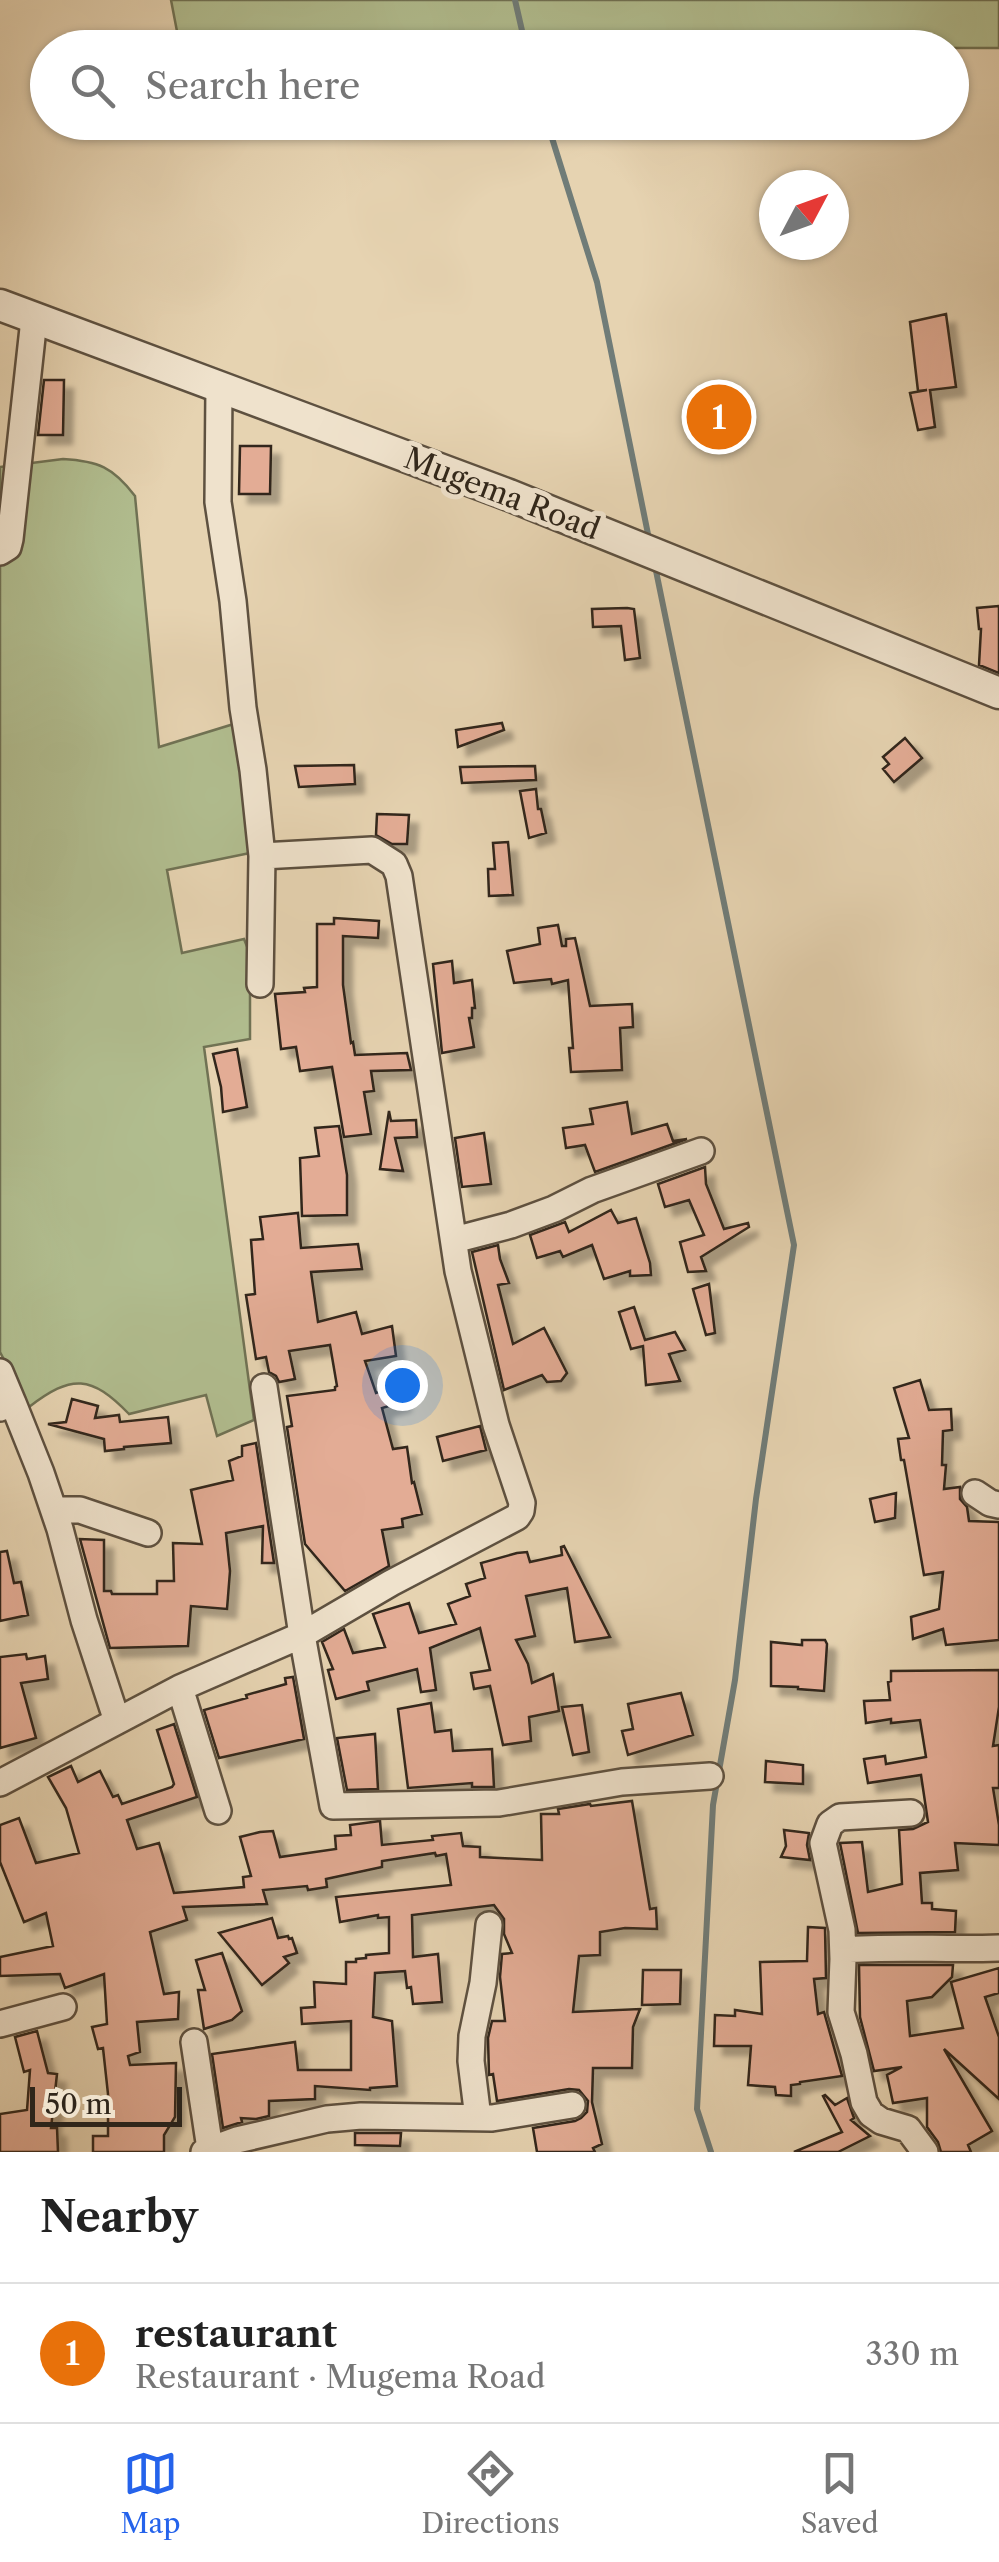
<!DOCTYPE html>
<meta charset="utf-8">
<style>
body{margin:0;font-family:"Libre Caslon Text",serif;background:#f6f6f6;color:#222}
.compass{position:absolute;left:759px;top:170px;width:90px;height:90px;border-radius:50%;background:#fff;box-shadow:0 2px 8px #0004;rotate:49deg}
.scale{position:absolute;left:30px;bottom:25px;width:152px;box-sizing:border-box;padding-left:10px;border:5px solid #30261a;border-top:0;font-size:28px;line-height:35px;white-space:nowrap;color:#30261a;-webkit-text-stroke:8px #efe2cc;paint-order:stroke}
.you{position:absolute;left:402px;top:1385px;width:35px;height:35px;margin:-25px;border:8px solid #fff;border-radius:50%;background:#1a73e8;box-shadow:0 0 0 15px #1a73e833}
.badge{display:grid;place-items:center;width:65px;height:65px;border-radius:50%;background:#2563eb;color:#fff;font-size:32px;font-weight:700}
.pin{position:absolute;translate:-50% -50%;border:5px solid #fff;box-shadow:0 2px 10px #0006}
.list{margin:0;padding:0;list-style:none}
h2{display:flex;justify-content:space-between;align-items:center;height:130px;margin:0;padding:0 40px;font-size:42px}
h2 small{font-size:32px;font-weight:400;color:#767676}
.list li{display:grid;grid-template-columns:65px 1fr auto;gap:30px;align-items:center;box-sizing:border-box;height:140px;padding:0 40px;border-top:2px solid #e0e0e0}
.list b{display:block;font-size:38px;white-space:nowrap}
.list p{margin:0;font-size:32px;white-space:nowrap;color:#767676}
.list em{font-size:32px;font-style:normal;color:#767676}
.icon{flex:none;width:55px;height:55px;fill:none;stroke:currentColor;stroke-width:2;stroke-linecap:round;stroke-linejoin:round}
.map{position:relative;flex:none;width:999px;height:2152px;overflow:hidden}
.search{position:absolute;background:#fff;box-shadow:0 2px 8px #0004;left:30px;right:30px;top:30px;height:110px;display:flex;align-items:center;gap:25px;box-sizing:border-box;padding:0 35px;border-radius:55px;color:#767676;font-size:38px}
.sheet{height:270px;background:#fff}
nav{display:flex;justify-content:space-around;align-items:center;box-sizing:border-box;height:140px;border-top:2px solid #e0e0e0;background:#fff;font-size:28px;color:#767676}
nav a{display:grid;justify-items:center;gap:5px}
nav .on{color:#2563eb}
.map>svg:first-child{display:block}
.green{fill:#b1bd8f;stroke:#707254;stroke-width:2.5}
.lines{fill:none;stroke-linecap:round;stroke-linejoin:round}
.stream{stroke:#707c78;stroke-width:6}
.building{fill:#e3ac95;stroke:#30261a;stroke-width:2.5;filter:url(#shadow)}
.minor-casing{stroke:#5e5140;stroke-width:30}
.tertiary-casing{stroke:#5e5140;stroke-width:35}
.minor{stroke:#efe2cc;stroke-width:25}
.tertiary{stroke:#efe2cc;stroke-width:30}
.labels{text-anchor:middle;stroke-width:10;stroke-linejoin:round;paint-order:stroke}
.street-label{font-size:30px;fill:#30261a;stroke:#efe2cc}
</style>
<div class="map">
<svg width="999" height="2152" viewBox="0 0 999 2152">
<defs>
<filter id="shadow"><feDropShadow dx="9" dy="9" stdDeviation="2.5" flood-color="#0004"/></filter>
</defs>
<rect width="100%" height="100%" fill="#e6d3b1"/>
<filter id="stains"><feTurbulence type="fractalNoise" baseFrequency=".002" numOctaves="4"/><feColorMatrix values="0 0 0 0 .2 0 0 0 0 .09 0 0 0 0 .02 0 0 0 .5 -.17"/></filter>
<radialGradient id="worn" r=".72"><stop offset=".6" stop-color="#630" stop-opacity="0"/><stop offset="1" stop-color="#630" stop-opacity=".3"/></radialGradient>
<path class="green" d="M 171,0 L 999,0 L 999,48 L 180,47 Z
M 63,459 C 98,461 113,467 135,496 L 159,747 L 237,723 L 250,853 L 167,870 L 182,953 L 244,939 L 250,954 L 250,1039 L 204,1047 L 254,1420 L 217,1436 L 206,1395 L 129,1414 C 91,1375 72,1374 29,1407 L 0,1352 L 0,467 Z"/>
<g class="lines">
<path class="stream" d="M 515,0 L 526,48
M 547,122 L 597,282 L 649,539
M 655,566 L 794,1245 L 756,1499 L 735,1680 L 713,1805 L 697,2109 L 711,2152"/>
</g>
<path class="building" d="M 946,314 L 956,387 L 930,390 L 935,427 L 918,430 L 910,393 L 927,390 L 918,391 L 910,322 Z
M 44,380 L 64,380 L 63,435 L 38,435 Z
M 240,446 L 271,446 L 270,494 L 239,494 Z
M 999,606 L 999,673 L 979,665 L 981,629 L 979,629 L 977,608 Z
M 627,608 L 634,609 L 640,658 L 625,660 L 621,626 L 593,627 L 592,609 Z
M 502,723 L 504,730 L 458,747 L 456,730 Z
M 905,738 L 922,758 L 894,782 L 883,769 L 889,764 L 883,757 Z
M 354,765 L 355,784 L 299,787 L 295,766 Z
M 535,766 L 536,780 L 462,783 L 460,767 Z
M 536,789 L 538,809 L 541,809 L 546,833 L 529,838 L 520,791 Z
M 377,814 L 409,815 L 407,844 L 392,844 L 376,835 Z
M 508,842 L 513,895 L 489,896 L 488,869 L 495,869 L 493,843 Z
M 334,918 L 379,921 L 378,938 L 343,936 L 343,985 L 351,1043 L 353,1042 L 355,1055 L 407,1053 L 411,1070 L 371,1071 L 374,1091 L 364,1092 L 371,1134 L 344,1137 L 332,1067 L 300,1071 L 296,1047 L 281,1049 L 275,994 L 305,992 L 304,988 L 317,987 L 317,924 L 334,924 Z
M 558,925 L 562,946 L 566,946 L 566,939 L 575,938 L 590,1006 L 632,1004 L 633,1027 L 620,1028 L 622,1070 L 571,1072 L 569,1048 L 573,1048 L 568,980 L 552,984 L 551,979 L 514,983 L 507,951 L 540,944 L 538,928 Z
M 452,961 L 454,983 L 472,980 L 475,1008 L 472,1008 L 472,1018 L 469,1018 L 474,1047 L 442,1053 L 433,964 Z
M 237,1049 L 247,1107 L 223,1112 L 221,1087 L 213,1054 Z
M 627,1102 L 632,1134 L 667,1124 L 673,1141 L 687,1139 L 595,1172 L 585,1145 L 566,1148 L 563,1128 L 593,1124 L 590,1109 Z
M 389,1111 L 391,1121 L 416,1120 L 417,1137 L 395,1138 L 403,1171 L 380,1169 Z
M 339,1126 L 347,1175 L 347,1215 L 302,1216 L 300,1158 L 319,1156 L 315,1128 Z
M 484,1133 L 491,1184 L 462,1187 L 455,1138 Z
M 705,1167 L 706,1184 L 724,1229 L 748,1223 L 749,1227 L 701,1257 L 706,1271 L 688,1272 L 680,1242 L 704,1235 L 689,1200 L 665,1207 L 658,1184 Z
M 611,1210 L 618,1223 L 636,1218 L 650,1263 L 651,1275 L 630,1276 L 630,1271 L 604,1279 L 592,1245 L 563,1257 L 560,1251 L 537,1258 L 530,1235 L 565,1222 L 569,1232 Z
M 298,1213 L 301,1248 L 358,1244 L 362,1269 L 311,1272 L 318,1322 L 356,1312 L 362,1334 L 392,1326 L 396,1356 L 365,1361 L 376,1393 L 399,1385 L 402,1402 L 382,1408 L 393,1449 L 407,1447 L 412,1483 L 414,1482 L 422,1514 L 402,1519 L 403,1527 L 382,1530 L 389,1566 L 345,1591 L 305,1544 L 287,1427 L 292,1426 L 287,1396 L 335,1390 L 335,1387 L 337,1386 L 330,1345 L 289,1351 L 295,1379 L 279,1382 L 276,1376 L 269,1372 L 266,1357 L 256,1359 L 246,1295 L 255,1294 L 251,1240 L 263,1239 L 260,1217 Z
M 498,1245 L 500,1259 L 509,1283 L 498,1285 L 513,1344 L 544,1328 L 567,1373 L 561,1381 L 547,1382 L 542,1375 L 504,1390 L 472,1252 Z
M 709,1284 L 715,1333 L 706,1335 L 693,1289 Z
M 634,1307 L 645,1340 L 675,1332 L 685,1350 L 669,1354 L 680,1381 L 646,1385 L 643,1346 L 631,1349 L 619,1312 Z
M 920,1380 L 929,1410 L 951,1409 L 952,1430 L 943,1431 L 942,1465 L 946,1465 L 944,1489 L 960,1487 L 960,1499 L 967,1507 L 969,1521 L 999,1522 L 999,1640 L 946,1645 L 943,1629 L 913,1639 L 911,1617 L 939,1609 L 943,1572 L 924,1575 L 904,1460 L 901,1460 L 898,1439 L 909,1438 L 894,1388 Z
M 72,1399 L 98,1406 L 95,1418 L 119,1415 L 120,1422 L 168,1417 L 171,1443 L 124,1447 L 124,1449 L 105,1451 L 104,1439 L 48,1424 L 66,1422 Z
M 480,1426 L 486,1450 L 443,1461 L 437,1437 Z
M 256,1443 L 274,1563 L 262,1563 L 263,1526 L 226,1533 L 230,1571 L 227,1609 L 191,1606 L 188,1646 L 110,1648 L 80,1539 L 104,1540 L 104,1591 L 111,1591 L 112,1594 L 157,1594 L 157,1581 L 174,1581 L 173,1543 L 202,1544 L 191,1490 L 233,1480 L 229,1461 L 242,1456 L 242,1446 Z
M 896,1493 L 895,1518 L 875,1522 L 870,1499 Z
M 564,1546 L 610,1637 L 575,1642 L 567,1588 L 526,1596 L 535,1636 L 516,1640 L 528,1664 L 532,1683 L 553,1674 L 559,1711 L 529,1717 L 531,1741 L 503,1745 L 490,1686 L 474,1689 L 471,1673 L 490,1670 L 480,1628 L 430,1648 L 436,1690 L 421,1692 L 417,1669 L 367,1682 L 369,1690 L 336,1699 L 328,1670 L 333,1669 L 322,1642 L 344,1629 L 353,1653 L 385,1647 L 373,1614 L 409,1603 L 419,1633 L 456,1624 L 448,1604 L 470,1596 L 466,1584 L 485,1578 L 481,1563 L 517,1553 L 527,1552 L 530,1562 L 562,1555 L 561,1547 Z
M 7,1551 L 14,1583 L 21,1582 L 28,1615 L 0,1621 L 0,1552 Z
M 802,1640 L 825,1640 L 827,1644 L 824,1691 L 798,1689 L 798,1687 L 771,1686 L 771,1642 L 802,1645 Z
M 26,1654 L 27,1659 L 45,1656 L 48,1679 L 21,1683 L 36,1738 L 0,1748 L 0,1657 Z
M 999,1670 L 999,1707 L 993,1746 L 999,1745 L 999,1788 L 993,1788 L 999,1825 L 999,1845 L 955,1843 L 958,1870 L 920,1873 L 922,1903 L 932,1903 L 932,1909 L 956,1911 L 955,1932 L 858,1933 L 840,1843 L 862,1842 L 868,1892 L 902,1884 L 899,1830 L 913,1829 L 928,1822 L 921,1775 L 868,1783 L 864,1759 L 885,1756 L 886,1764 L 926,1757 L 920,1720 L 891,1723 L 891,1719 L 866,1723 L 864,1701 L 890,1700 L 888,1682 L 891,1681 L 891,1671 Z
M 293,1677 L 304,1739 L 219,1758 L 204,1710 L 247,1698 L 246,1695 L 286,1684 L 285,1678 Z
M 681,1693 L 693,1735 L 628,1755 L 622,1731 L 633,1729 L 628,1704 Z
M 431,1703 L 435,1732 L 451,1730 L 453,1751 L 492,1749 L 494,1787 L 472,1787 L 472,1783 L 408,1788 L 398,1709 Z
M 582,1705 L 589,1752 L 573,1755 L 562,1707 Z
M 174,1724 L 197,1797 L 127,1820 L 137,1849 L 159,1843 L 174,1893 L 244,1887 L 243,1877 L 251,1876 L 240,1837 L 260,1832 L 273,1831 L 280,1857 L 336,1849 L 335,1836 L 351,1835 L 350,1825 L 380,1821 L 382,1845 L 433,1840 L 432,1836 L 461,1833 L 463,1846 L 480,1847 L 480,1857 L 542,1860 L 541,1814 L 559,1814 L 558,1809 L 590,1804 L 591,1806 L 632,1801 L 650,1909 L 656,1908 L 657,1929 L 625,1928 L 600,1932 L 600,1955 L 579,1956 L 573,2012 L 640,2009 L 633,2027 L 632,2068 L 593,2068 L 592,2102 L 602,2144 L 593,2148 L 595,2152 L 537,2152 L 533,2128 L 575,2121 L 581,2118 L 587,2112 L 588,2101 L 579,2090 L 569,2089 L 497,2101 L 493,2074 L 489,2075 L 488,2038 L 492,2021 L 505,2021 L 500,1977 L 502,1954 L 512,1953 L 504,1934 L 504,1919 L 494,1905 L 412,1915 L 413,1957 L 438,1954 L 442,2002 L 413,2004 L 411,1987 L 407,1988 L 405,1971 L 375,1973 L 373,2017 L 392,2021 L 397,2086 L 370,2088 L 370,2090 L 315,2086 L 315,2099 L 269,2101 L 269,2116 L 256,2119 L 241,2118 L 242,2122 L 223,2128 L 212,2054 L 295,2042 L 298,2070 L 351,2070 L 351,2021 L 302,2024 L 301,2008 L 315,2007 L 314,1982 L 346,1984 L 346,1962 L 356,1962 L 356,1959 L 366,1958 L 366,1955 L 389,1953 L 389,1917 L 378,1918 L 378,1915 L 340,1922 L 336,1897 L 451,1885 L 446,1854 L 436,1856 L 435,1853 L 382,1861 L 382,1867 L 326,1879 L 327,1887 L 308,1890 L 307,1886 L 263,1890 L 267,1904 L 183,1907 L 187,1920 L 150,1932 L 164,1994 L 179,1992 L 178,2019 L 137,2022 L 140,2052 L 128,2056 L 130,2065 L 176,2063 L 175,2117 L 164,2135 L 164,2152 L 93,2152 L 93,2136 L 108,2136 L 108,2094 L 103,2048 L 98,2049 L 92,2027 L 107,2024 L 104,1974 L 65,1988 L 60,1974 L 0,1976 L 0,1957 L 53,1946 L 46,1913 L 24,1922 L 0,1862 L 0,1825 L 19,1818 L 36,1863 L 79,1853 L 66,1808 L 48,1777 L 71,1766 L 78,1782 L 100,1771 L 113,1797 L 118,1795 L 122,1804 L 172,1787 L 174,1784 L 157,1730 Z
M 375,1734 L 378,1789 L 347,1790 L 337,1738 Z
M 766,1761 L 803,1765 L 803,1784 L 765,1782 Z
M 784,1830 L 809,1833 L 807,1845 L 810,1860 L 781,1857 L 786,1846 Z
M 272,1918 L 278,1938 L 288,1936 L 289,1939 L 292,1938 L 297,1953 L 284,1957 L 289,1963 L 262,1985 L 219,1933 Z
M 808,1927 L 825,1928 L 826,1978 L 814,1979 L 818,2014 L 824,2012 L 842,2076 L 800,2082 L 800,2084 L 791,2085 L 791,2096 L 776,2095 L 775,2087 L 748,2085 L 751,2046 L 714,2046 L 715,2015 L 735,2016 L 735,2010 L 762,2014 L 760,1962 L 807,1961 Z
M 222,1953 L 242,2011 L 232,2020 L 204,2029 L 198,1990 L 205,1990 L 196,1960 Z
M 859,1965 L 953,1965 L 952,1977 L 932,1997 L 907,2001 L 910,2036 L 963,2028 L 951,1982 L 999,1968 L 999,1993 L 985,1997 L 999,2037 L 999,2099 L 944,2049 L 992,2131 L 968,2145 L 971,2152 L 941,2152 L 938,2142 L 927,2127 L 927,2098 L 893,2103 L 887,2075 L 902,2067 L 874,2071 L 860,2017 Z
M 643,1970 L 681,1970 L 680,2004 L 642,2005 Z
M 37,2031 L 48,2073 L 57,2074 L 51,2128 L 57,2128 L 58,2152 L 0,2152 L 0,2114 L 27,2110 L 30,2070 L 24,2072 L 15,2037 Z
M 825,2095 L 835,2105 L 847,2098 L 854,2118 L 851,2120 L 870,2136 L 838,2152 L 794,2152 L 842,2132 L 823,2096 Z
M 355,2133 L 401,2133 L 400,2146 L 355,2145 Z"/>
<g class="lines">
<g class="minor-casing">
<path id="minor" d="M 219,388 L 218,502 L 233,601 L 243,708 L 253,770 L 262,856 L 260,984
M 0,552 L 8,547 L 10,539 L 34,319
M 454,1240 L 511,1225 L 554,1209 L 592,1190 L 701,1151
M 0,1372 L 13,1403
M 264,1387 L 302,1635 L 333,1806 L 499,1803 L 622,1782 L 710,1776
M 0,1408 L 13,1403 L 41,1473 L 60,1529 L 84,1620 L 117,1721
M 975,1493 L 990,1503 L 999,1505
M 54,1510 L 80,1510 L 148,1533
M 180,1688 L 218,1811
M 0,1783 L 180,1688 L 302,1635 L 391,1583 L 517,1517 L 521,1511 L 522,1503 L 496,1425 L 458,1271 L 399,876 L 394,864 L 372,850 L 262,856
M 911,1813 L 840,1817 L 830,1824 L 823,1843 L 842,1930 L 843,1959 L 841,2012 L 854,2054 L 864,2102 L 871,2114 L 881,2121 L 908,2129 L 925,2152
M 843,1950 C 895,1946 947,1950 999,1948
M 0,2024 L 63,2007
M 194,2042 L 210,2149
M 478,2118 L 471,2061 L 472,2036 L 483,1983 L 489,1925
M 204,2152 L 237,2140 L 327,2119 L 361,2116 L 492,2118 L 572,2105"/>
</g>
<g class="tertiary-casing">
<path id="tertiary" d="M 0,305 L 509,495 L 999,693"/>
</g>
<use href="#minor" class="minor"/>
<use href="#tertiary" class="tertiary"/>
</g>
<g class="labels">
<g class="street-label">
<text transform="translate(502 494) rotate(21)" y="10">Mugema Road</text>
</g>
</g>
<rect width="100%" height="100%" filter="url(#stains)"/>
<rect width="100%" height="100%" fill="url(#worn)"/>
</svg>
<svg class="compass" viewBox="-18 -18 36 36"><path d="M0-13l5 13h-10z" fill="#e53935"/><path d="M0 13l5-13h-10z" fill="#767676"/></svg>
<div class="scale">50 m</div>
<div class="you"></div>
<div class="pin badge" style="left:719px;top:417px;background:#e8710a">1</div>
<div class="search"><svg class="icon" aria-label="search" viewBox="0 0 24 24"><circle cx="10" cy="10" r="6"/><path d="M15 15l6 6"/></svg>Search here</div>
</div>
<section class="sheet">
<h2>Nearby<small></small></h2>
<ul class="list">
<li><span class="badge" style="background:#e8710a">1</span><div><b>restaurant</b><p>Restaurant · Mugema Road</p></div><em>330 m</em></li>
</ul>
</section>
<nav>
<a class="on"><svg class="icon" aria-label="map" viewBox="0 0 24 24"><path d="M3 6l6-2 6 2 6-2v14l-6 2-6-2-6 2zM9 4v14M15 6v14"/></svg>Map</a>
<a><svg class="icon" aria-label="directions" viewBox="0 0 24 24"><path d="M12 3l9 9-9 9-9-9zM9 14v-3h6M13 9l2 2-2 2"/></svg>Directions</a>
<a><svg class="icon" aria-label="saved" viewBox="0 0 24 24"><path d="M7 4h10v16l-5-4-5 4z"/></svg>Saved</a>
</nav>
